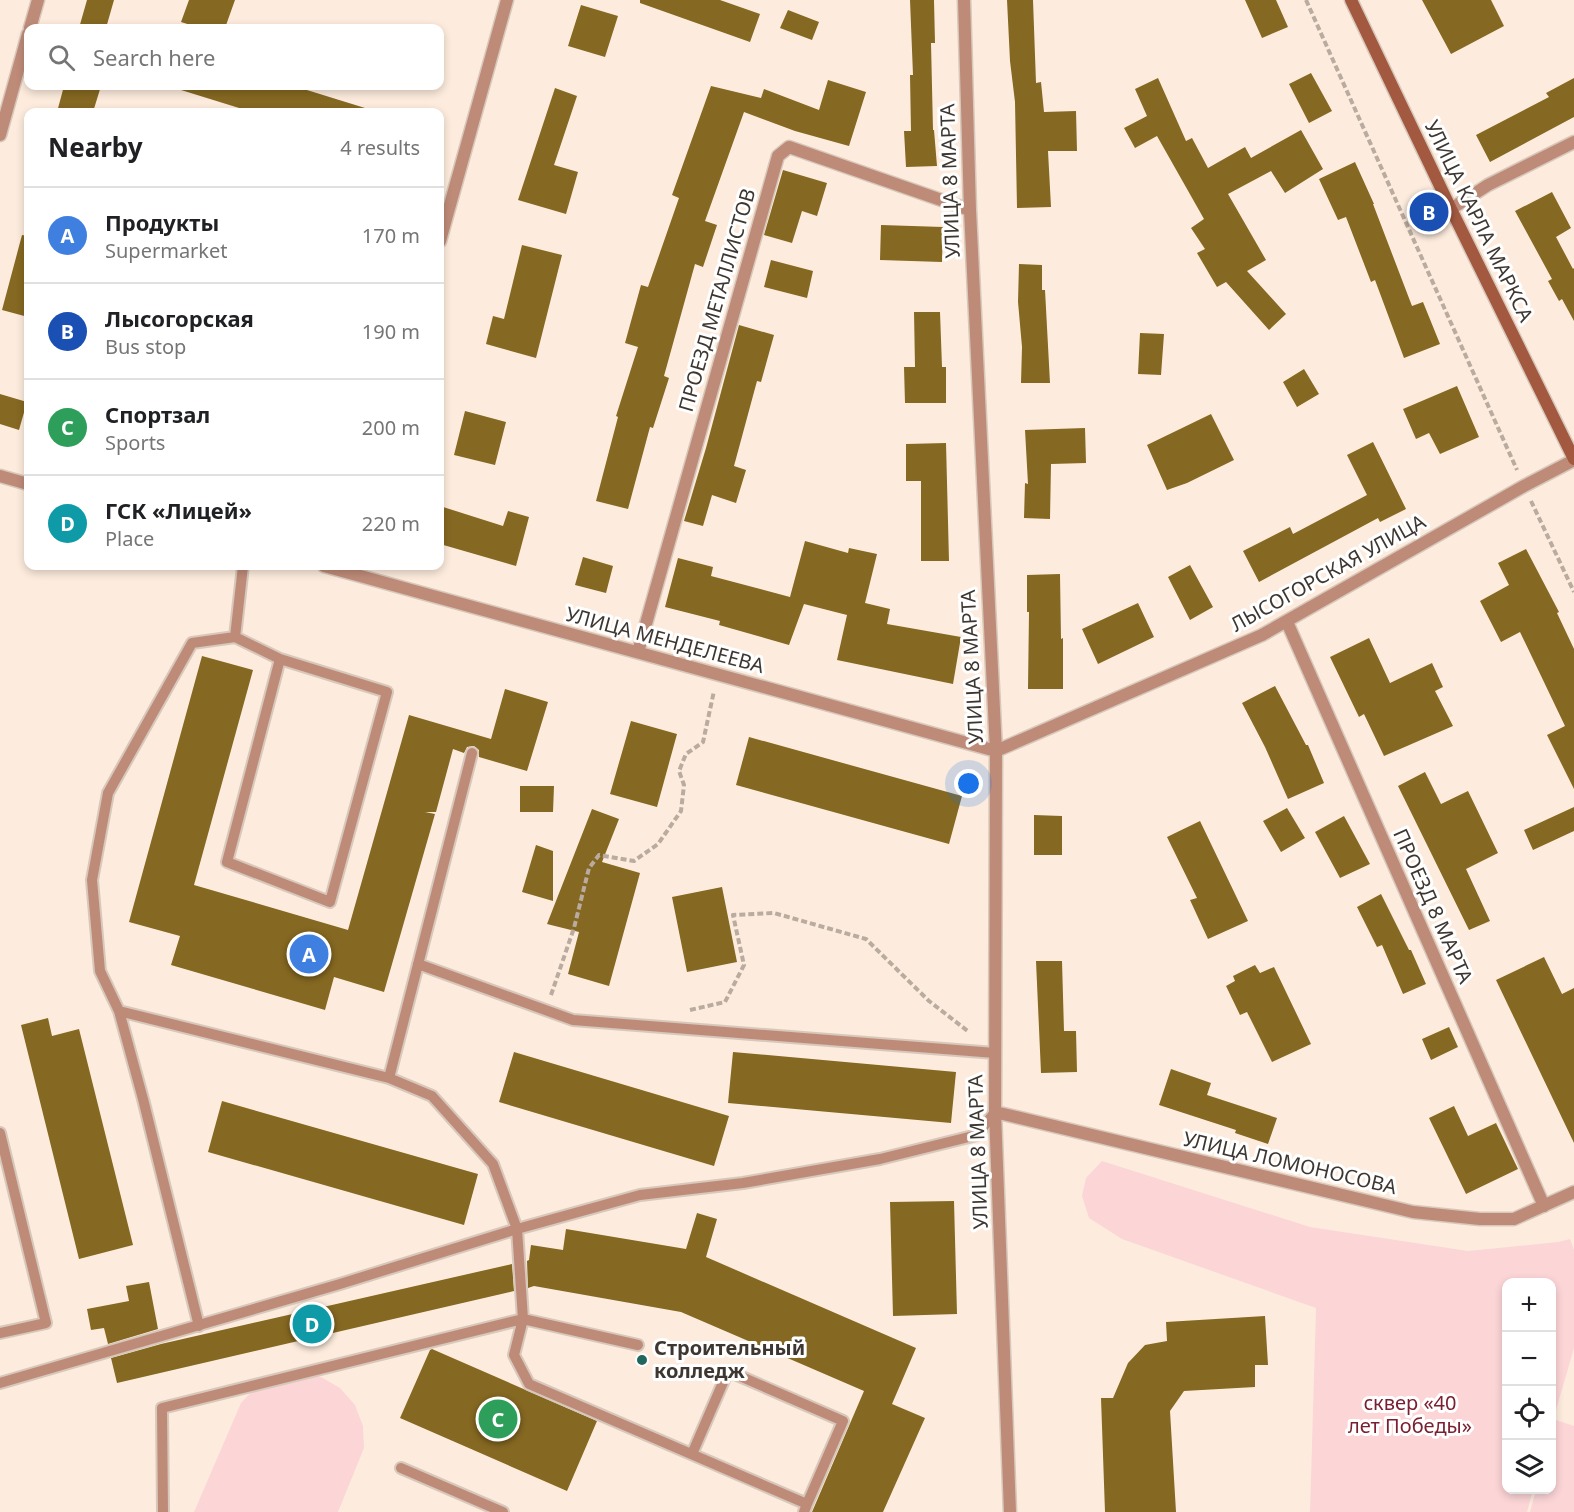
<!DOCTYPE html>
<meta charset="utf-8">
<style>
body{margin:0;font-family:"Noto Sans",sans-serif;background:#f6f6f6;color:#202124}
.controls{position:absolute;right:18px;bottom:18px;display:grid;overflow:hidden;border-radius:12px;box-shadow:0 3px 9px #0003}
.controls button{width:54px;height:54px;display:grid;place-items:center;padding:0;border:0;border-bottom:2px solid #e0e0e0;background:#fff;color:#202124;font:30px sans-serif}
.you{position:absolute;left:969px;top:784px;width:21px;height:21px;margin:-15px;border:4px solid #fff;border-radius:50%;background:#1a73e8;box-shadow:0 0 0 9px #1a73e833}
.badge{display:grid;place-items:center;width:39px;height:39px;border-radius:50%;background:#1a73e8;color:#fff;font-size:20px;font-weight:700}
.pin{position:absolute;translate:-50% -50%;border:3px solid #fff;box-shadow:0 2px 6px #0006}
.list{margin:0;padding:0;list-style:none}
h2{display:flex;justify-content:space-between;align-items:center;height:78px;margin:0;padding:0 24px;font-size:26px}
h2 small{font-size:20px;font-weight:400;color:#757577}
.list li{display:grid;grid-template-columns:39px 1fr auto;gap:18px;align-items:center;box-sizing:border-box;height:96px;padding:0 24px;border-top:2px solid #e0e0e0}
.list b{display:block;font-size:22px;white-space:nowrap}
.list p{margin:0;font-size:20px;white-space:nowrap;color:#757577}
.list em{font-size:20px;font-style:normal;color:#757577}
.icon{flex:none;width:33px;height:33px;fill:none;stroke:currentColor;stroke-width:2;stroke-linecap:round;stroke-linejoin:round}
.map{position:relative;flex:none;width:1574px;height:1512px;overflow:hidden}
.search{position:absolute;background:#fff;box-shadow:0 3px 9px #0003;left:24px;top:24px;width:420px;height:66px;display:flex;align-items:center;gap:15px;box-sizing:border-box;padding:0 21px;border-radius:12px;color:#757577;font-size:22px}
.panel{position:absolute;background:#fff;box-shadow:0 3px 9px #0003;left:24px;top:108px;width:420px;height:462px;border-radius:12px}
.map>svg:first-child{display:block}
.green{fill:#fcd5d7}
.building{fill:#856821}
.lines{fill:none;stroke-linecap:round;stroke-linejoin:round}
.service-casing{stroke:#d7c8bb;stroke-width:14}
.minor-casing{stroke:#d7c8bb;stroke-width:15}
.secondary-casing{stroke:#d7c8bb;stroke-width:15}
.path{stroke:#b9ab9f;stroke-width:4;stroke-dasharray:6 3;stroke-linecap:butt}
.service{stroke:#bf8b79;stroke-width:10}
.minor{stroke:#bf8b79;stroke-width:12}
.secondary{stroke:#a35940;stroke-width:12}
.poi-dot{fill:#1f675d;stroke:#fff;stroke-width:2}
.labels{text-anchor:middle;stroke-width:6;stroke-linejoin:round;paint-order:stroke}
.street-label{font-size:20px;fill:#3e3731;stroke:#fff}
.poi-label{font-size:20px;font-weight:bold;fill:#3e3731;stroke:#fff;text-anchor:start}
.park-label{font-size:20px;fill:#7a2030;stroke:#fff}
</style>
<div class="map">
<svg width="1574" height="1512" viewBox="0 0 1574 1512">
<rect width="100%" height="100%" fill="#fdecdd"/>
<path class="green" d="M 1102,1161 L 1310,1227 L 1468,1251 L 1558,1242 L 1570,1239 L 1574,1250 L 1574,1348 L 1552,1424 L 1552,1282 L 1506,1282 L 1506,1490 L 1533,1490 L 1527,1512 L 1310,1512 L 1316,1308 L 1122,1239 L 1089,1218 L 1082,1196 L 1086,1178 Z
M 299,1372 L 321,1377 L 340,1388 L 355,1405 L 363,1426 L 364,1448 L 338,1512 L 194,1512 L 241,1403 L 257,1386 Z
M 1556,1420 L 1574,1426 L 1574,1512 L 1530,1512 L 1536,1490 L 1552,1490 L 1552,1437 Z"/>
<path class="building" d="M 87,0 L 114,0 L 106,28 L 79,28 Z
M 189,0 L 235,0 L 225,28 L 200,28 L 181,22 Z
M 640,0 L 720,0 L 760,14 L 750,42 L 640,3 Z
M 910,0 L 934,0 L 935,43 L 931,43 L 933,130 L 934,130 L 937,166 L 906,167 L 904,131 L 911,131 L 910,75 L 913,75 Z
M 1007,0 L 1033,0 L 1036,83 L 1041,82 L 1044,112 L 1076,111 L 1077,151 L 1048,151 L 1051,207 L 1017,208 L 1015,102 L 1010,61 Z
M 1245,0 L 1276,0 L 1288,27 L 1262,38 Z
M 1422,0 L 1491,0 L 1504,26 L 1451,54 Z
M 581,5 L 618,16 L 605,57 L 568,46 Z
M 788,10 L 819,22 L 812,40 L 780,28 Z
M 1311,73 L 1332,111 L 1309,123 L 1289,84 Z
M 1158,78 L 1186,141 L 1192,138 L 1208,168 L 1245,147 L 1251,158 L 1301,130 L 1323,169 L 1285,193 L 1271,171 L 1228,194 L 1266,260 L 1247,271 L 1286,314 L 1269,330 L 1226,282 L 1217,287 L 1197,253 L 1205,249 L 1191,228 L 1204,219 L 1157,136 L 1135,148 L 1124,128 L 1147,116 L 1135,89 Z
M 1574,78 L 1574,117 L 1490,162 L 1476,135 L 1549,97 L 1546,93 Z
M 828,80 L 866,92 L 849,146 L 795,131 L 744,112 L 705,221 L 717,225 L 703,267 L 695,264 L 664,376 L 669,378 L 653,428 L 650,427 L 628,509 L 596,501 L 618,417 L 616,416 L 638,347 L 625,343 L 641,285 L 648,287 L 679,198 L 672,195 L 711,86 L 761,98 L 764,89 L 819,110 Z
M 64,86 L 101,86 L 93,112 L 57,112 Z
M 182,86 L 294,86 L 365,108 L 365,112 L 252,112 L 181,90 Z
M 555,88 L 577,96 L 554,165 L 578,172 L 566,214 L 518,200 Z
M 1355,162 L 1374,204 L 1373,204 L 1412,306 L 1423,302 L 1440,344 L 1404,358 L 1375,280 L 1371,282 L 1346,217 L 1338,220 L 1319,179 Z
M 783,170 L 827,183 L 817,216 L 802,211 L 792,243 L 764,235 Z
M 1552,192 L 1571,228 L 1556,237 L 1573,269 L 1574,268 L 1574,321 L 1562,299 L 1559,301 L 1548,281 L 1552,279 L 1515,211 Z
M 881,225 L 943,227 L 942,262 L 880,260 Z
M 22,235 L 28,236 L 28,317 L 2,310 Z
M 522,245 L 562,255 L 536,358 L 486,344 L 493,316 L 504,319 Z
M 771,260 L 813,271 L 807,298 L 764,287 Z
M 1019,264 L 1042,265 L 1042,290 L 1045,290 L 1050,383 L 1021,383 L 1022,347 L 1018,302 Z
M 914,312 L 940,312 L 942,367 L 946,367 L 946,403 L 905,403 L 904,367 L 915,367 Z
M 739,325 L 774,335 L 761,382 L 757,381 L 734,466 L 746,470 L 736,503 L 712,495 L 703,526 L 684,521 L 706,448 Z
M 1140,333 L 1164,334 L 1161,375 L 1138,374 Z
M 1304,369 L 1319,394 L 1297,407 L 1283,382 Z
M 1457,386 L 1479,437 L 1440,454 L 1429,433 L 1416,439 L 1403,409 Z
M 0,394 L 27,402 L 19,430 L 0,424 Z
M 465,411 L 506,422 L 495,465 L 454,455 Z
M 1211,414 L 1234,460 L 1187,483 L 1167,490 L 1147,445 Z
M 1085,428 L 1086,463 L 1051,464 L 1050,519 L 1024,518 L 1025,483 L 1028,484 L 1025,430 Z
M 1373,442 L 1406,509 L 1380,522 L 1378,518 L 1259,582 L 1243,551 L 1290,527 L 1293,534 L 1367,495 L 1347,455 Z
M 946,443 L 949,561 L 921,561 L 921,481 L 906,481 L 906,444 Z
M 440,506 L 503,526 L 508,511 L 529,517 L 516,566 L 440,544 Z
M 805,541 L 848,553 L 849,548 L 877,554 L 865,603 L 890,609 L 887,624 L 961,637 L 953,684 L 837,660 L 847,615 L 804,604 L 789,645 L 719,625 L 720,621 L 665,607 L 678,558 L 713,567 L 711,576 L 790,597 Z
M 1526,549 L 1559,612 L 1557,613 L 1574,649 L 1574,789 L 1547,735 L 1565,726 L 1520,632 L 1501,642 L 1480,601 L 1509,585 L 1498,563 Z
M 583,557 L 613,566 L 606,593 L 575,585 Z
M 1190,565 L 1213,607 L 1190,620 L 1168,577 Z
M 1060,574 L 1061,639 L 1063,638 L 1063,689 L 1028,689 L 1029,612 L 1027,612 L 1027,575 Z
M 1138,603 L 1154,637 L 1098,664 L 1082,629 Z
M 1369,638 L 1390,683 L 1432,663 L 1443,687 L 1435,691 L 1453,726 L 1384,756 L 1364,714 L 1359,717 L 1330,657 Z
M 202,656 L 253,670 L 194,885 L 348,930 L 409,715 L 491,739 L 505,689 L 548,702 L 527,771 L 479,757 L 479,750 L 474,746 L 467,747 L 464,753 L 453,749 L 436,812 L 425,812 L 435,814 L 384,992 L 334,977 L 325,1010 L 171,965 L 180,936 L 129,922 Z
M 1275,686 L 1306,745 L 1308,745 L 1324,783 L 1288,799 L 1265,747 L 1242,703 Z
M 631,721 L 677,734 L 657,807 L 610,794 Z
M 749,737 L 962,796 L 949,844 L 736,785 Z
M 1425,772 L 1441,804 L 1468,791 L 1498,853 L 1466,869 L 1490,921 L 1469,930 L 1398,786 Z
M 520,786 L 554,786 L 553,812 L 520,812 Z
M 1574,807 L 1574,831 L 1533,850 L 1524,830 Z
M 1287,808 L 1305,838 L 1281,852 L 1263,821 Z
M 592,809 L 619,819 L 602,862 L 640,873 L 609,986 L 568,974 L 579,932 L 547,924 Z
M 1034,815 L 1062,816 L 1062,855 L 1034,855 Z
M 1344,816 L 1370,864 L 1340,878 L 1315,832 Z
M 1200,821 L 1248,921 L 1208,939 L 1190,900 L 1197,898 L 1167,837 Z
M 536,845 L 553,851 L 553,901 L 522,892 Z
M 722,887 L 737,962 L 687,972 L 672,897 Z
M 1381,894 L 1409,950 L 1411,950 L 1426,984 L 1403,994 L 1382,945 L 1377,947 L 1357,907 Z
M 1544,957 L 1562,994 L 1574,988 L 1574,1143 L 1496,980 Z
M 1036,961 L 1062,961 L 1064,1031 L 1076,1031 L 1077,1072 L 1041,1073 Z
M 1255,965 L 1260,973 L 1274,967 L 1311,1044 L 1272,1062 L 1247,1012 L 1240,1015 L 1226,986 L 1235,981 L 1233,976 Z
M 48,1018 L 52,1036 L 79,1029 L 133,1245 L 79,1259 L 21,1025 Z
M 1449,1027 L 1458,1047 L 1431,1060 L 1422,1039 Z
M 514,1052 L 729,1116 L 714,1166 L 499,1102 Z
M 733,1052 L 956,1072 L 951,1123 L 728,1103 Z
M 1171,1069 L 1211,1083 L 1207,1095 L 1277,1118 L 1268,1144 L 1235,1133 L 1236,1130 L 1159,1105 Z
M 222,1101 L 478,1174 L 464,1225 L 208,1152 Z
M 1454,1106 L 1468,1136 L 1496,1123 L 1518,1169 L 1466,1194 L 1429,1118 Z
M 954,1201 L 957,1314 L 893,1316 L 890,1202 Z
M 697,1213 L 717,1219 L 706,1257 L 916,1348 L 892,1404 L 925,1418 L 883,1512 L 812,1512 L 864,1391 L 681,1312 L 534,1286 L 528,1288 L 527,1261 L 529,1260 L 531,1245 L 563,1250 L 566,1229 L 686,1249 Z
M 512,1264 L 514,1291 L 117,1383 L 111,1358 L 161,1344 Z
M 149,1282 L 158,1329 L 108,1344 L 104,1328 L 91,1330 L 87,1309 L 129,1301 L 126,1286 Z
M 1265,1316 L 1268,1365 L 1255,1365 L 1255,1387 L 1184,1391 L 1170,1411 L 1176,1512 L 1105,1512 L 1101,1398 L 1113,1398 L 1128,1363 L 1145,1345 L 1167,1341 L 1166,1322 Z
M 432,1349 L 597,1421 L 567,1491 L 400,1418 L 430,1350 Z"/>
<g class="lines">
<g class="service-casing">
<path id="service" d="M 243,566 L 235,637 L 280,659 L 387,692 L 330,902 L 227,862 L 280,659
M 235,637 L 192,643 L 108,793 L 92,880 L 100,971 L 119,1011 L 389,1078 L 432,1096 L 493,1164 L 517,1229 L 523,1319 L 638,1345
M 418,964 L 573,1020 L 995,1053
M 119,1011 L 143,1099 L 199,1326
M 389,1078 L 472,753
M 0,1133 L 46,1323 L 0,1333
M 0,1383 L 340,1284 L 517,1229 L 640,1195 L 743,1183 L 880,1159 L 977,1135 L 995,1112
M 692,1454 L 728,1371 L 843,1421 L 807,1504
M 401,1468 L 503,1512
M 163,1512 L 162,1408 L 523,1319 L 514,1355 L 529,1384 L 807,1504 L 804,1512"/>
</g>
<g class="minor-casing">
<path id="minor" d="M 964,0 L 970,210 L 996,751 L 995,1112 L 1010,1512
M 30,28 L 38,0
M 0,135 L 28,34
M 1451,209 L 1488,185 L 1574,142
M 440,241 L 507,0
M 0,476 L 28,484
M 324,566 L 996,751 L 1262,635 L 1524,486 L 1574,460
M 1287,622 L 1544,1206
M 638,652 L 778,156 L 789,147 L 970,210
M 995,1112 L 1413,1212 L 1480,1219 L 1514,1219 L 1574,1192"/>
</g>
<g class="secondary-casing">
<path id="secondary" d="M 1351,0 L 1451,209 L 1574,459"/>
</g>
<path class="path" d="M 1306,0 L 1517,470
M 1531,501 L 1574,592
M 551,995 L 574,928 L 589,868 L 599,855 L 634,861 L 658,844 L 681,811 L 684,785 L 679,771 L 686,754 L 703,742 L 714,691
M 690,1010 L 725,1002 L 744,965 L 733,915 L 774,913 L 866,939 L 929,1001 L 969,1032"/>
<use href="#service" class="service"/>
<use href="#minor" class="minor"/>
<use href="#secondary" class="secondary"/>
</g>
<circle class="poi-dot" cx="642" cy="1360" r="6"/>
<g class="labels">
<g class="street-label">
<text transform="translate(950 181) rotate(-92)" y="7">УЛИЦА 8 МАРТА</text>
<text transform="translate(1479 221) rotate(64)" y="7">УЛИЦА КАРЛА МАРКСА</text>
<text transform="translate(717 300) rotate(-74)" y="7">ПРОЕЗД МЕТАЛЛИСТОВ</text>
<text transform="translate(1328 573) rotate(-29)" y="7">ЛЫСОГОРСКАЯ УЛИЦА</text>
<text transform="translate(665 640) rotate(15)" y="7">УЛИЦА МЕНДЕЛЕЕВА</text>
<text transform="translate(972 667) rotate(-93)" y="7">УЛИЦА 8 МАРТА</text>
<text transform="translate(1433 906) rotate(66)" y="7">ПРОЕЗД 8 МАРТА</text>
<text transform="translate(978 1152) rotate(-92)" y="7">УЛИЦА 8 МАРТА</text>
<text transform="translate(1290 1163) rotate(13)" y="7">УЛИЦА ЛОМОНОСОВА</text>
</g>
<g class="poi-label">
<text x="654" y="1355">Строительный<tspan x="654" dy="23">колледж</tspan></text>
</g>
<g class="park-label">
<text x="1410" y="1410">cквер «40<tspan x="1410" dy="23">лет Победы»</tspan></text>
</g>
</g>
</svg>
<div class="controls">
<button>+</button>
<button>−</button>
<button><svg class="icon" aria-label="locate" viewBox="0 0 24 24"><circle cx="12" cy="12" r="6"/><path d="M12 2v4M12 18v4M2 12h4M18 12h4"/></svg></button>
<button><svg class="icon" aria-label="layers" viewBox="0 0 24 24"><path d="M12 4l9 5-9 5-9-5zM3 14l9 5 9-5"/></svg></button>
</div>
<div class="you"></div>
<div class="pin badge" style="left:309px;top:954px;background:#3f7fe0">A</div>
<div class="pin badge" style="left:1429px;top:212px;background:#1a4fb4">B</div>
<div class="pin badge" style="left:498px;top:1419px;background:#2e9e5b">C</div>
<div class="pin badge" style="left:312px;top:1324px;background:#0f9aa8">D</div>
<div class="search"><svg class="icon" aria-label="search" viewBox="0 0 24 24"><circle cx="10" cy="10" r="6"/><path d="M15 15l6 6"/></svg>Search here</div>
<section class="panel">
<h2>Nearby<small>4 results</small></h2>
<ul class="list">
<li><span class="badge" style="background:#3f7fe0">A</span><div><b>Продукты</b><p>Supermarket</p></div><em>170 m</em></li>
<li><span class="badge" style="background:#1a4fb4">B</span><div><b>Лысогорская</b><p>Bus stop</p></div><em>190 m</em></li>
<li><span class="badge" style="background:#2e9e5b">C</span><div><b>Спортзал</b><p>Sports</p></div><em>200 m</em></li>
<li><span class="badge" style="background:#0f9aa8">D</span><div><b>ГСК «Лицей»</b><p>Place</p></div><em>220 m</em></li>
</ul>
</section>
</div>
